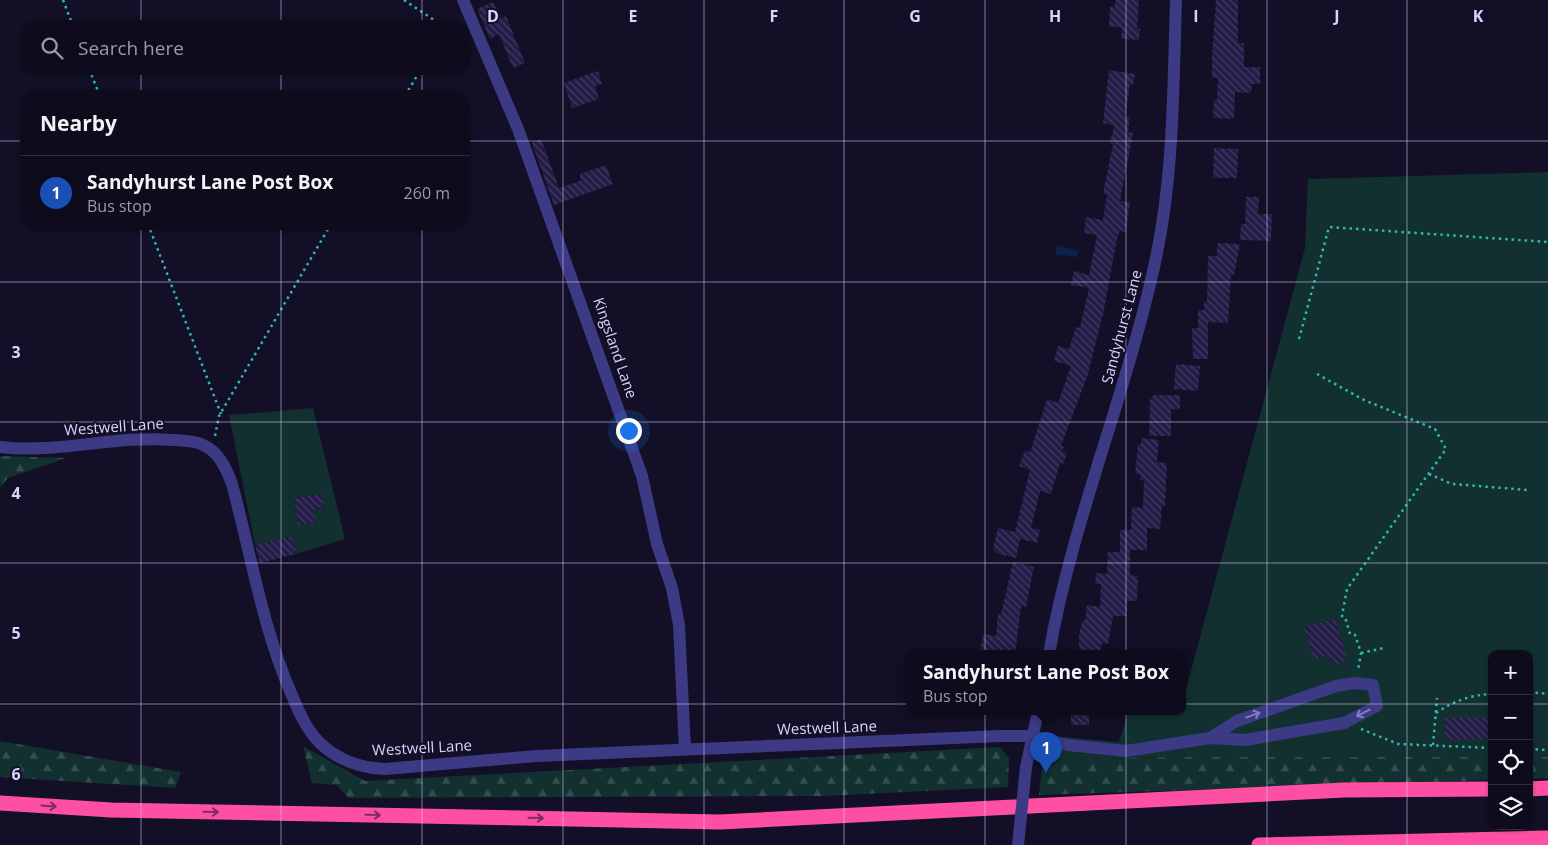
<!DOCTYPE html>
<meta charset="utf-8">
<style>
body{margin:0;font-family:"Open Sans",sans-serif;background:#171425;color:#f1f3f6}
.controls{position:absolute;right:15px;bottom:15px;display:grid;overflow:hidden;border-radius:10px;box-shadow:0 1px 4px #0004}
.controls button{width:45px;height:45px;display:grid;place-items:center;padding:0;border:0;border-bottom:1px solid #2e2b3b;background:#0e0b1c;color:#f1f3f6;font:25px sans-serif}
.you{position:absolute;left:628px;top:430px;width:18px;height:18px;margin:-12px;border:4px solid #fff;border-radius:50%;background:#1a73e8;box-shadow:0 0 0 8px #1a73e833}
.badge{display:grid;place-items:center;width:32px;height:32px;border-radius:50%;background:#00e5ff;color:#fff;font-size:16px;font-weight:700}
.pin{position:absolute;translate:-50% -41px;filter:drop-shadow(0 1px 2px #0008)}
.pin::after{content:'';position:absolute;top:26px;width:18px;height:15px;background:inherit;clip-path:polygon(0 0,100% 0,50% 100%)}
.popup{position:absolute;left:906px;top:650px;width:280px;height:65px;box-sizing:border-box;display:grid;place-content:center;border-radius:10px;background:#0e0b1c;filter:drop-shadow(0 1px 4px #0005);font-size:16px;white-space:nowrap;color:#9b9ba3}
.popup b{font-size:19px;color:#f1f3f6}
.popup::after{content:'';position:absolute;left:50%;top:100%;margin-left:-10px;border:10px solid transparent;border-top-color:#0e0b1c}
.list{margin:0;padding:0;list-style:none}
h2{display:flex;justify-content:space-between;align-items:center;height:65px;margin:0;padding:0 20px;font-size:21px}
h2 small{font-size:16px;font-weight:400;color:#9b9ba3}
.list li{display:grid;grid-template-columns:32px 1fr auto;gap:15px;align-items:center;box-sizing:border-box;height:75px;padding:0 20px;border-top:1px solid #2e2b3b}
.list b{display:block;font-size:19px;white-space:nowrap}
.list p{margin:0;font-size:16px;white-space:nowrap;color:#9b9ba3}
.list em{font-size:16px;font-style:normal;color:#9b9ba3}
.icon{flex:none;width:28px;height:28px;fill:none;stroke:currentColor;stroke-width:2;stroke-linecap:round;stroke-linejoin:round}
.map{position:relative;flex:none;width:1548px;height:845px;overflow:hidden}
.search{position:absolute;background:#0e0b1c;box-shadow:0 1px 4px #0004;left:20px;top:20px;width:450px;height:55px;display:flex;align-items:center;gap:12px;box-sizing:border-box;padding:0 18px;border-radius:20px;color:#9b9ba3;font-size:19px}
.panel{position:absolute;background:#0e0b1c;box-shadow:0 1px 4px #0004;left:20px;top:90px;width:450px;height:140px;border-radius:20px}
.map>svg:first-child{display:block}
.green{fill:#12302f;fill-rule:evenodd}
.forest{fill:url(#forest-firs)}
.water{fill:url(#water-ripples)}
.building{fill:url(#building-back-hatch)}
.lines{fill:none;stroke-linecap:round;stroke-linejoin:round}
.path{stroke:#2fb8b0;stroke-width:2.5;stroke-dasharray:2.5 4;stroke-linecap:butt}
.minor{stroke:#3d3a85;stroke-width:12}
.highway{stroke:#ff4fa3;stroke-width:15}
.minor-bridge{stroke:#3d3a85;stroke-width:12}
.oneway{stroke:#837fbc}
.oneway2{stroke:#7d2c5e}
.grid{fill:none;stroke:#d9d4ff;stroke-width:1;stroke-opacity:0.55}
.labels{text-anchor:middle;stroke-width:4;stroke-linejoin:round;paint-order:stroke}
.street-label{font-size:15px;fill:#d9d4ff;stroke:#130f26}
.grid-label{font-size:16px;text-anchor:middle;font-weight:bold;fill:#d9d4ff;stroke:#130f26;stroke-width:4;stroke-linejoin:round;paint-order:stroke}
</style>
<div class="map">
<svg width="1548" height="845" viewBox="0 0 1548 845">
<defs>
<pattern id="forest-firs" width="22" height="20" patternUnits="userSpaceOnUse" patternTransform="scale(1.25)"><rect width="22" height="20" fill="#12302f"/><path d="M5 1l3.5 6h-7zM16 11l3.5 6h-7z" fill="#344d4e"/></pattern>
<pattern id="water-ripples" width="26" height="14" patternUnits="userSpaceOnUse" patternTransform="scale(1.25)"><rect width="26" height="14" fill="#0c2248"/><path d="M2 4q2-2 4 0t4 0M15 11q2-2 4 0t4 0" fill="none" stroke="#2f4163"/></pattern>
<pattern id="building-back-hatch" width="6" height="6" patternUnits="userSpaceOnUse" patternTransform="scale(1.25)"><rect width="6" height="6" fill="#241b47"/><path d="M-1 5l2 2M0 0l6 6M5-1l2 2" fill="none" stroke="#433b63"/></pattern>
</defs>
<rect width="100%" height="100%" fill="#130f26"/>
<path class="green" d="M 1548,172 L 1548,757 L 1529,757 L 1529,654 L 1492,654 L 1492,757 L 1173,757 L 1043,760 L 1064,737 L 1119,742 L 1128,712 L 1182,712 L 1182,704 L 1305,248 L 1308,179 Z
M 313,408 L 345,539 L 296,554 L 292,536 L 255,545 L 229,415 ZM 322,494 L 324,508 L 314,509 L 315,523 L 298,525 L 294,498 Z"/>
<path class="forest" d="M 0,456 L 66,458 L 8,478 L 0,487 Z
M 0,741 L 181,772 L 175,788 L 0,777 Z
M 303,746 L 365,781 L 1000,747 L 1009,758 L 1008,787 L 823,796 L 348,798 L 337,785 L 312,783 Z
M 1173,757 L 1492,757 L 1492,780 L 1039,795 L 1043,760 Z
M 1529,757 L 1548,757 L 1548,778 L 1529,779 Z"/>
<path class="water" d="M 1057,245 L 1078,251 L 1077,256 L 1074,257 L 1055,254 Z"/>
<path class="building" d="M 1115,0 L 1139,0 L 1137,29 L 1140,29 L 1139,40 L 1121,39 L 1122,28 L 1109,26 L 1110,7 L 1115,7 Z
M 1216,0 L 1238,0 L 1238,43 L 1244,43 L 1244,67 L 1260,67 L 1260,84 L 1252,84 L 1251,93 L 1235,92 L 1234,119 L 1213,118 L 1214,100 L 1217,100 L 1218,78 L 1212,78 L 1212,57 Z
M 493,2 L 501,18 L 506,16 L 525,63 L 513,68 L 499,34 L 490,39 L 477,9 Z
M 1109,70 L 1135,74 L 1133,85 L 1130,85 L 1125,117 L 1130,117 L 1128,132 L 1133,133 L 1120,201 L 1130,202 L 1126,232 L 1120,231 L 1117,238 L 1104,310 L 1088,374 L 1061,446 L 1064,447 L 1062,451 L 1067,452 L 1063,464 L 1060,463 L 1051,494 L 1040,491 L 1031,528 L 1040,530 L 1037,543 L 1020,539 L 1016,558 L 996,553 L 993,548 L 998,528 L 1015,532 L 1030,470 L 1019,466 L 1025,450 L 1030,452 L 1047,399 L 1058,403 L 1071,366 L 1054,361 L 1058,346 L 1069,349 L 1076,327 L 1080,328 L 1089,288 L 1071,285 L 1074,271 L 1089,275 L 1097,235 L 1084,233 L 1086,217 L 1103,220 L 1107,195 L 1103,194 L 1113,144 L 1110,143 L 1114,125 L 1103,123 Z
M 598,71 L 602,84 L 595,86 L 599,99 L 572,108 L 564,83 Z
M 541,139 L 559,188 L 580,181 L 580,174 L 606,165 L 613,184 L 554,205 L 532,143 Z
M 1214,148 L 1238,149 L 1237,178 L 1213,178 Z
M 1246,197 L 1259,197 L 1258,214 L 1272,214 L 1271,241 L 1240,240 L 1241,224 L 1245,224 Z
M 1217,243 L 1240,244 L 1234,275 L 1231,275 L 1228,323 L 1208,322 L 1208,359 L 1193,359 L 1192,328 L 1198,328 L 1198,310 L 1204,310 L 1204,302 L 1207,302 L 1208,256 L 1217,256 Z
M 1176,364 L 1200,366 L 1198,391 L 1174,389 Z
M 1153,395 L 1180,395 L 1180,409 L 1171,409 L 1171,436 L 1149,436 L 1150,399 L 1152,399 Z
M 1142,438 L 1159,440 L 1157,462 L 1167,463 L 1165,506 L 1162,506 L 1160,529 L 1147,528 L 1147,550 L 1130,550 L 1130,575 L 1138,576 L 1137,601 L 1127,601 L 1127,616 L 1113,616 L 1108,644 L 1102,643 L 1100,654 L 1079,654 L 1079,635 L 1082,622 L 1085,620 L 1087,605 L 1100,607 L 1101,584 L 1095,584 L 1096,573 L 1107,574 L 1108,552 L 1120,552 L 1120,530 L 1131,530 L 1132,507 L 1143,508 L 1144,481 L 1140,480 L 1141,475 L 1135,474 L 1138,444 L 1141,444 Z
M 322,494 L 324,508 L 314,509 L 316,523 L 298,525 L 294,498 Z
M 292,536 L 296,554 L 260,563 L 255,545 Z
M 1013,562 L 1034,567 L 1026,607 L 1021,606 L 1015,654 L 980,654 L 983,634 L 996,636 L 998,614 L 1001,614 Z
M 1335,619 L 1347,661 L 1332,664 L 1329,655 L 1314,659 L 1304,627 Z
M 1073,712 L 1089,712 L 1089,725 L 1071,725 L 1071,714 Z
M 1492,717 L 1492,739 L 1445,740 L 1445,718 Z"/>
<g class="lines">
<path class="path" d="M 63,0 L 73,26
M 404,0 L 443,26
M 449,26 L 459,22
M 89,69 L 100,96
M 405,96 L 421,69
M 148,224 L 221,414
M 1299,339 L 1329,227 L 1548,242
M 1317,374 L 1364,400 L 1435,429 L 1446,449 L 1347,589 L 1342,616 L 1345,617 L 1350,634 L 1355,635 L 1361,653 L 1358,670
M 215,436 L 219,416 L 331,224
M 1429,474 L 1452,484 L 1528,490
M 1361,653 L 1384,648
M 1529,692 L 1548,694
M 1072,712 L 1072,714
M 1436,713 C 1454,701 1470,695 1492,694
M 1361,729 L 1398,744 L 1492,748
M 1433,745 L 1437,698
M 1529,749 L 1548,750"/>
<path class="minor" d="M 463,0 L 518,129 L 642,476 L 657,544 L 672,588 L 679,625 L 685,750
M 0,447 C 58,454 115,435 173,440 C 183,441 194,440 203,445 C 219,452 226,468 232,484 C 251,554 262,626 291,693 C 298,710 306,729 319,742 C 337,760 360,768 385,769 L 536,756 L 1000,736 L 1032,736 L 1068,745 L 1126,751 L 1210,738 L 1245,740 L 1344,723 L 1377,706 L 1373,685 L 1355,683 L 1336,686 L 1237,721 L 1210,738
M 1049,654 C 1072,522 1125,398 1154,267 C 1174,179 1173,90 1176,0
M 1026,767 L 1038,712"/>
<path class="highway" d="M 1529,789 L 1548,788
M 0,803 L 111,810 L 720,822 L 1344,790 L 1492,789
M 1259,845 L 1548,838"/>
<path class="minor-bridge" d="M 1018,845 L 1026,767"/>
</g>
<defs><path id="oneway-shaft" d="M-6 0H5M1.5-3L5.5 0L1.5 3" fill="none" stroke-width="1.6" stroke-linecap="round" stroke-linejoin="round" transform="scale(1.25)"/></defs>
<g class="oneway">
<use href="#oneway-shaft" transform="translate(1363 713) rotate(153)"/>
<use href="#oneway-shaft" transform="translate(1253 715) rotate(-20)"/>
</g>
<g class="oneway2">
<use href="#oneway-shaft" transform="translate(49 806) rotate(4)"/>
<use href="#oneway-shaft" transform="translate(211 812) rotate(1)"/>
<use href="#oneway-shaft" transform="translate(373 815) rotate(1)"/>
<use href="#oneway-shaft" transform="translate(536 818) rotate(1)"/>
</g>
<path class="grid" d="M 141,0 L 141,26M 281,0 L 281,26M 422,0 L 422,26M 563,0 L 563,845M 704,0 L 704,845M 844,0 L 844,845M 985,0 L 985,845M 1126,0 L 1126,845M 1267,0 L 1267,845M 1407,0 L 1407,845M 141,69 L 141,96M 281,69 L 281,96M 422,69 L 422,96M 0,141 L 26,141M 464,141 L 1548,141M 141,224 L 141,845M 281,224 L 281,845M 422,224 L 422,845M 0,282 L 1548,282M 0,422 L 1548,422M 0,563 L 1548,563M 0,704 L 1492,704M 1529,704 L 1548,704"/>
<g class="labels">
<g class="street-label">
<text transform="translate(1122 327) rotate(-75)" y="5">Sandyhurst Lane</text>
<text transform="translate(615 348) rotate(71)" y="5">Kingsland Lane</text>
<text transform="translate(114 427) rotate(-4)" y="5">Westwell Lane</text>
<text transform="translate(827 728) rotate(-2)" y="5">Westwell Lane</text>
<text transform="translate(422 748) rotate(-3)" y="5">Westwell Lane</text>
</g>
</g>
<g class="grid-label">
<text x="493" y="22">D</text>
<text x="633" y="22">E</text>
<text x="774" y="22">F</text>
<text x="915" y="22">G</text>
<text x="1055" y="22">H</text>
<text x="1196" y="22">I</text>
<text x="1337" y="22">J</text>
<text x="1478" y="22">K</text>
<text x="16" y="358">3</text>
<text x="16" y="499">4</text>
<text x="16" y="639">5</text>
<text x="16" y="780">6</text>
</g>
</svg>
<div class="controls">
<button>+</button>
<button>−</button>
<button><svg class="icon" aria-label="locate" viewBox="0 0 24 24"><circle cx="12" cy="12" r="6"/><path d="M12 2v4M12 18v4M2 12h4M18 12h4"/></svg></button>
<button><svg class="icon" aria-label="layers" viewBox="0 0 24 24"><path d="M12 4l9 5-9 5-9-5zM3 14l9 5 9-5"/></svg></button>
</div>
<div class="you"></div>
<div class="pin badge" style="left:1046px;top:773px;background:#1a4fb4">1</div>
<div class="popup"><b>Sandyhurst Lane Post Box</b>Bus stop</div>
<div class="search"><svg class="icon" aria-label="search" viewBox="0 0 24 24"><circle cx="10" cy="10" r="6"/><path d="M15 15l6 6"/></svg>Search here</div>
<section class="panel">
<h2>Nearby<small></small></h2>
<ul class="list">
<li><span class="badge" style="background:#1a4fb4">1</span><div><b>Sandyhurst Lane Post Box</b><p>Bus stop</p></div><em>260 m</em></li>
</ul>
</section>
</div>
